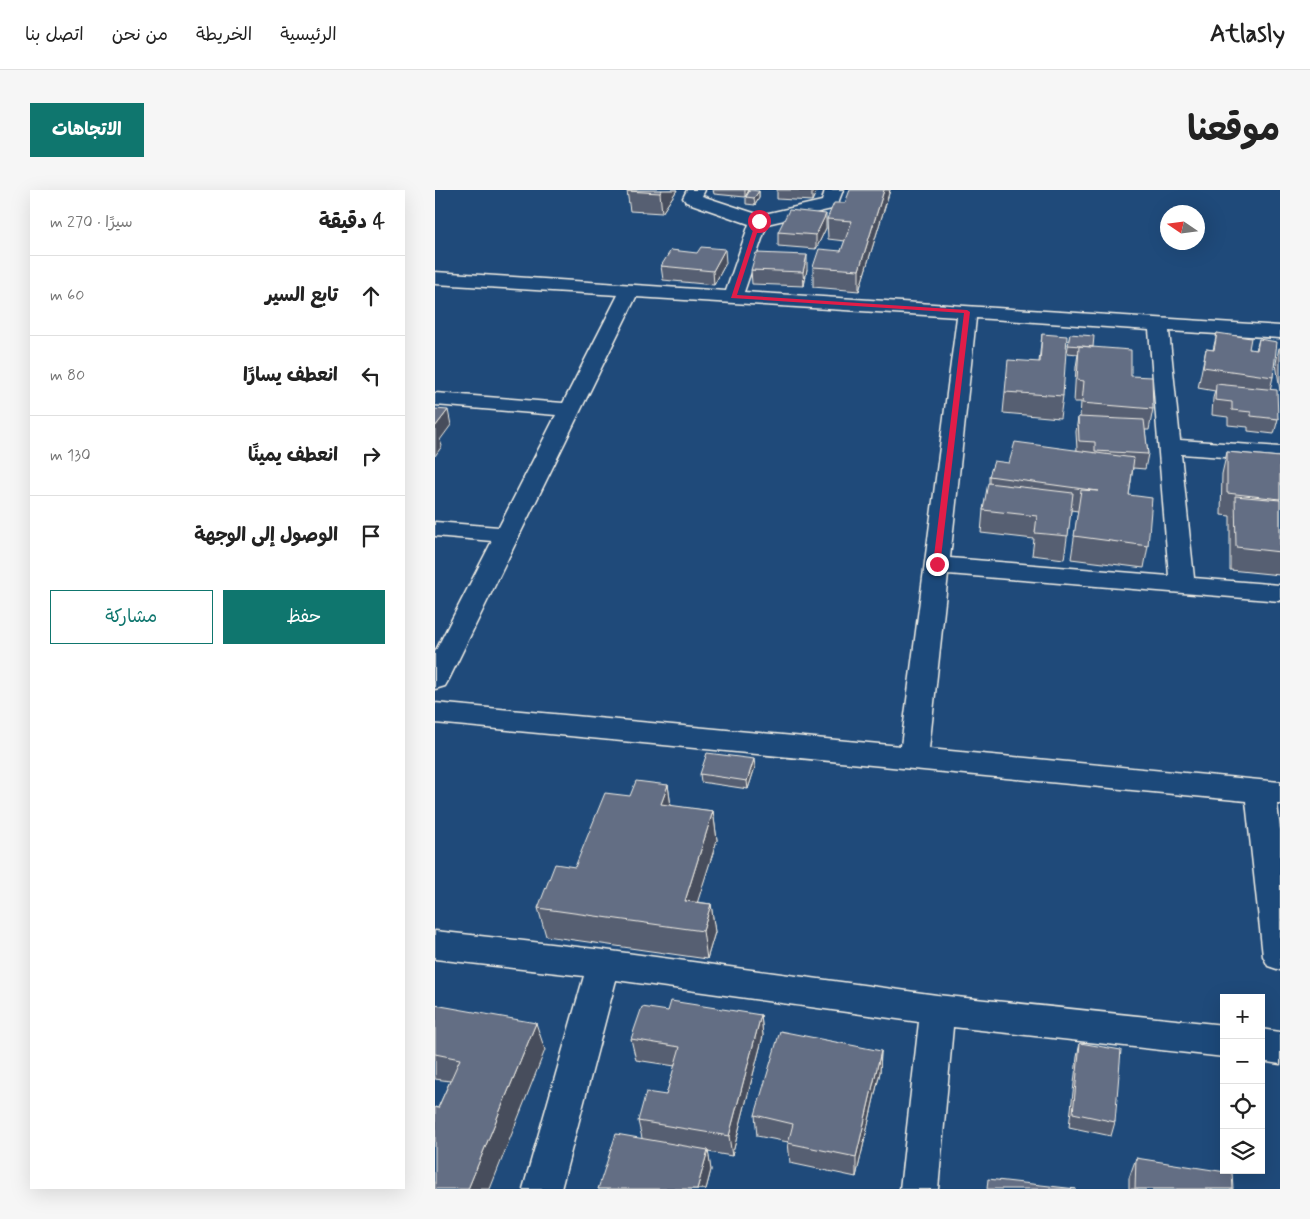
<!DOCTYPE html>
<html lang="ar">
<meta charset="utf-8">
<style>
body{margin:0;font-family:Mynerve,"Playpen Sans Arabic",sans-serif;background:#f6f6f6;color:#222;direction:rtl}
.controls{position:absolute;right:15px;bottom:15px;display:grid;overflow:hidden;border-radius:0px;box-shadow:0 5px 20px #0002}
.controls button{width:45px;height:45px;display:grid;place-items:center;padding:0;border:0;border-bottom:1px solid #e0e0e0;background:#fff;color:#222;font:25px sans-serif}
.compass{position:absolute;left:725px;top:15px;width:45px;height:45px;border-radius:50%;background:#fff;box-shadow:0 5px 20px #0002;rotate:283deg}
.stop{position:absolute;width:15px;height:15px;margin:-11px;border:4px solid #e11d48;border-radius:50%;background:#fff}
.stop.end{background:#e11d48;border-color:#fff;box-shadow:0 1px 5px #0008}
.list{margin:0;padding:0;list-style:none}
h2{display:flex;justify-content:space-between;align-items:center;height:65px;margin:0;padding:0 20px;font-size:21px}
h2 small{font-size:16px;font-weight:400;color:#767676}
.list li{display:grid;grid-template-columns:32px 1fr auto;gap:15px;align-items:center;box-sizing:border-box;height:80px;padding:0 20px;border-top:1px solid #e0e0e0}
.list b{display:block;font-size:19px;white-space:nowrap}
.list em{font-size:16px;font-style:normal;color:#767676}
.actions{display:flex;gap:10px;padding:15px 20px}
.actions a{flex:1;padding:11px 0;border:1px solid #0f766e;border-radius:0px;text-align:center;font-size:18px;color:#0f766e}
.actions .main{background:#0f766e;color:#fff}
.icon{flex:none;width:28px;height:28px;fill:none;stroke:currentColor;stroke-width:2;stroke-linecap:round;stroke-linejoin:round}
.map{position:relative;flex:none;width:845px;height:999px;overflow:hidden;direction:ltr;border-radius:0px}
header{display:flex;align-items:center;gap:30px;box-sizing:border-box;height:70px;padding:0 25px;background:#fff;border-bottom:1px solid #e0e0e0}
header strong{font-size:24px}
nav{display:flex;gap:28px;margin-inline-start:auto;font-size:18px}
.intro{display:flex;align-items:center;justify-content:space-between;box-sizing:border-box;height:120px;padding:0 30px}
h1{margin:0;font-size:35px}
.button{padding:12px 22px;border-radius:0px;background:#0f766e;color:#fff;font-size:18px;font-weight:700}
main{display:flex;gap:30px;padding:0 30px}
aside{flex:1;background:#fff;border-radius:0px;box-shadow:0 5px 20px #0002}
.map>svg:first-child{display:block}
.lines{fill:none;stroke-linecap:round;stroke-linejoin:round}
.minor-casing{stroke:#f4f1e8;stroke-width:3}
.minor{fill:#1f4a7a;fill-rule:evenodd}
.wall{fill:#565f72;stroke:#f4f1e8}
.shaded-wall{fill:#464d5c;stroke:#f4f1e8}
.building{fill:#646e84;stroke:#f4f1e8}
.route{fill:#e11d48}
</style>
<header>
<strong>Atlasly</strong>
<nav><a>الرئيسية</a><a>الخريطة</a><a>من نحن</a><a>اتصل بنا</a></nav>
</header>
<div class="intro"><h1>موقعنا</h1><a class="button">الاتجاهات</a></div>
<main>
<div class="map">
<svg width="845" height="999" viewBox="0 0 845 999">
<rect width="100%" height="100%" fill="#1f4a7a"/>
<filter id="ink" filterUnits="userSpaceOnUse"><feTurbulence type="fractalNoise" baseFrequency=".02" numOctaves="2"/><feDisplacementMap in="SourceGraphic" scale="10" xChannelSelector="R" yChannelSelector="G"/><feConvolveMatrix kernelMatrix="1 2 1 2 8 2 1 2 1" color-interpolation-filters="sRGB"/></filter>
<g filter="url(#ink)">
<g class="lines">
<g class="minor-casing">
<path id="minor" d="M 252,0 L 270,0 L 267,6 L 325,25 L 387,11 L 390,0 L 408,0 L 401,18 L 332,34 L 309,102 L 845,136 L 845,148 L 734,141 L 745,250 L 845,257 L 845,271 L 746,264 L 759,388 L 845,395 L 845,411 L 513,384 L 494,559 L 845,592 L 845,614 L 842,614 L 845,640 L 845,780 L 833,776 L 828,766 L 811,611 L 0,533 L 0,513 L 466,556 L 522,127 L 201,107 L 14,489 L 10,496 L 0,499 L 0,462 L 57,351 L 0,346 L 0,332 L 64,337 L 121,225 L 0,215 L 0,203 L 128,213 L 183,105 L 0,94 L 0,82 L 291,101 L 314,34 L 251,12 L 248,8 ZM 541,128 L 714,140 L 734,386 L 515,368 Z
M 0,741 L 169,760 L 502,805 L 789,835 L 789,867 L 518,837 L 503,999 L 465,999 L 484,832 L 181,790 L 126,999 L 88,999 L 149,786 L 0,769 Z
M 826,839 L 845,842 L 845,874 L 826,871 Z"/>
</g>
<use href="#minor" class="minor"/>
</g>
<path class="wall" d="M 242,0 L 227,23 L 195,21 L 192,1 Z
M 278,0 L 314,0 L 310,7 L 279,4 Z
M 342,0 L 382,0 L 377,11 L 342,9 Z
M 455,0 L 424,101 L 378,97 L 378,77 L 406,61 L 410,51 L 393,49 L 392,29 L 410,13 Z
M 324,1 L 324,8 L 320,15 L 311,14 L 311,7 Z
M 391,38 L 381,59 L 343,56 L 343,42 Z
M 291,73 L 279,95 L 228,90 L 226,76 Z
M 372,79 L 369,96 L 317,94 L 316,80 Z
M 782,143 L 814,159 L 821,160 L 824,149 L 838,187 L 835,200 L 843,229 L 839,244 L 813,241 L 813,237 L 793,235 L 793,227 L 777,225 L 778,208 L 780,201 L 763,198 L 771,159 L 778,160 Z
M 607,144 L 628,206 L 625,228 L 568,223 L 570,202 L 604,172 Z
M 635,144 L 658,157 L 696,186 L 718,219 L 714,240 L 710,240 L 713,264 L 710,279 L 698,278 L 694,305 L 713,356 L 709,378 L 636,369 L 643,321 L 636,320 L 629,369 L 597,365 L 599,349 L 546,343 L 548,320 L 554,294 L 554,286 L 574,273 L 642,260 L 641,242 L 643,227 L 645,227 L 646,212 L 639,212 L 641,177 L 643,164 L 632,163 Z
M 844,158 L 845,158 L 845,201 L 841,173 Z
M 792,262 L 845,267 L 845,385 L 795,380 L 795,326 L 786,325 L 787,284 Z
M 320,577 L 313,599 L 266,592 L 265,584 Z
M 233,595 L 236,616 L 278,621 L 282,650 L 262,712 L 276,714 L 280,742 L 272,769 L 111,746 L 103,718 L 140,677 L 195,606 Z
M 0,815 L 110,860 L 3,918 L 15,891 L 0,889 Z
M 233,821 L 326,825 L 328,846 L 297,966 L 273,962 L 276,980 L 271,999 L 163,999 L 207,948 L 203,931 L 231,905 L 240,876 L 201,870 L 196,849 Z
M 645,853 L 680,932 L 676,946 L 634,937 L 642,867 Z
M 446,861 L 445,882 L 421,987 L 355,973 L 353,952 L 322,946 L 320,925 Z
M 701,968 L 798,999 L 694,999 L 694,988 Z"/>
<path class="shaded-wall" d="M 227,0 L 242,0 L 227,23 L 225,3 Z
M 310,0 L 314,0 L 310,7 Z
M 377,0 L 382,0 L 377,11 Z
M 449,0 L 455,0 L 424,101 L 424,80 Z
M 324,1 L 324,8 L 320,15 L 319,8 Z
M 391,24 L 391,38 L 381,59 L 381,45 Z
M 290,59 L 291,73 L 279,95 L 278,81 Z
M 372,65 L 372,79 L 369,96 L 368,82 Z
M 13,220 L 16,235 L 5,250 L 7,256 L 0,266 L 0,237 Z
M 319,569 L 320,577 L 313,599 L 312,591 Z
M 233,595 L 237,624 L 226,614 Z
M 278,621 L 282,650 L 254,739 L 250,711 Z
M 276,714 L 280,742 L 272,769 L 268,741 Z
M 326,825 L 328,846 L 297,966 L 294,946 Z
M 101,833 L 110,860 L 55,999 L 33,999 Z
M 446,861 L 445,882 L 421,987 L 421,967 Z
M 273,960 L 276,980 L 271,999 L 262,999 Z"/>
<path class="building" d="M 193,0 L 227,0 L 225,3 L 192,1 Z
M 315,0 L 324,1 L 319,8 L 311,7 Z
M 415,0 L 449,0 L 424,80 L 378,77 L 384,59 L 406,61 L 417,31 L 392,29 L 399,13 L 410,13 Z
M 354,20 L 391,24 L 381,45 L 343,42 Z
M 266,57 L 290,59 L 278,81 L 226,76 L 236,60 L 262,63 Z
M 321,63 L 372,65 L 368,82 L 316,80 Z
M 782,143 L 816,148 L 814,159 L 822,160 L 824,149 L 842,152 L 838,187 L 768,177 L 771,159 L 779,160 Z
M 607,144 L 632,146 L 628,206 L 570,202 L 573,170 L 605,172 Z
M 635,144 L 659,146 L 658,157 L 633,155 Z
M 644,156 L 696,160 L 696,186 L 717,187 L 718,219 L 647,213 L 649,191 L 642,190 Z
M 781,194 L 842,200 L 843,229 L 816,226 L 816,222 L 797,220 L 797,212 L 780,210 Z
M 0,219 L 13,220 L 0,237 Z
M 643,227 L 709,230 L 713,264 L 660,261 L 660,252 L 644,251 Z
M 580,252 L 699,268 L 694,305 L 717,308 L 713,356 L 639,346 L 646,300 L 663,301 L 554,286 L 559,271 L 574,273 Z
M 792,262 L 845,267 L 845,309 L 792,303 Z
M 553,293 L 638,303 L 633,346 L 600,343 L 602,326 L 548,320 Z
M 800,306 L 845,310 L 845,362 L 801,357 Z
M 272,563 L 319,569 L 312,591 L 265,584 Z
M 201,591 L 233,595 L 226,614 L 278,621 L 250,711 L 276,714 L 268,741 L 103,718 L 120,674 L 140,677 L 170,603 L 195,606 Z
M 236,811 L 326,825 L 294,946 L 203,931 L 211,902 L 231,905 L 245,857 L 196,849 L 207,817 L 233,821 Z
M 0,815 L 101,833 L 33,999 L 0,999 L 0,917 L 3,918 L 25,869 L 0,864 Z
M 345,841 L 446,861 L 421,967 L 353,953 L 358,934 L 320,925 Z
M 645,853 L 686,860 L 680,932 L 638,923 Z
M 181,944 L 273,960 L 262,999 L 163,999 Z
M 701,968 L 797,983 L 798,999 L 700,999 Z
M 553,989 L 641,999 L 552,999 Z"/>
</g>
<path class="route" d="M 324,29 L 326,31 L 302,105 L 532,120 L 535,122 L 505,376 L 498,374 L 529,123 L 296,108 L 321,31 Z"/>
</svg>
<div class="controls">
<button>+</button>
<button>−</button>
<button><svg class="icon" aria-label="locate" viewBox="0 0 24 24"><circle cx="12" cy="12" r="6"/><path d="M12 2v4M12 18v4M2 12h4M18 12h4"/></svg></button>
<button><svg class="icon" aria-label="layers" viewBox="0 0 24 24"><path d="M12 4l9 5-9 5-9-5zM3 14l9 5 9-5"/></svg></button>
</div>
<svg class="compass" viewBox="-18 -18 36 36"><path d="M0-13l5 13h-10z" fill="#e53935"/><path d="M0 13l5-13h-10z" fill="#767676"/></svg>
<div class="stop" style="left:324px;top:31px"></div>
<div class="stop end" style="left:502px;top:374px"></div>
</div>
<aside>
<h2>4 دقيقة<small>سيرًا · 270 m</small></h2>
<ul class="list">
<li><svg class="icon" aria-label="ahead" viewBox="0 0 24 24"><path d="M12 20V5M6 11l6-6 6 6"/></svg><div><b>تابع السير</b></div><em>60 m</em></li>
<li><svg class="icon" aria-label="left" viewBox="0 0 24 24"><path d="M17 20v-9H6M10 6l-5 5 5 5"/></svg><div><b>انعطف يسارًا</b></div><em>80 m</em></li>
<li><svg class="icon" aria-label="right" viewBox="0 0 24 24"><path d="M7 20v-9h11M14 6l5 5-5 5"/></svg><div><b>انعطف يمينًا</b></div><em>130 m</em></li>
<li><svg class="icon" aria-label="arrive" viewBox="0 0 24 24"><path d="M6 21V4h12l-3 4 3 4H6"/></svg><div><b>الوصول إلى الوجهة</b></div></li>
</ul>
<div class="actions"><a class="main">حفظ</a><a>مشاركة</a></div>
</aside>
</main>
